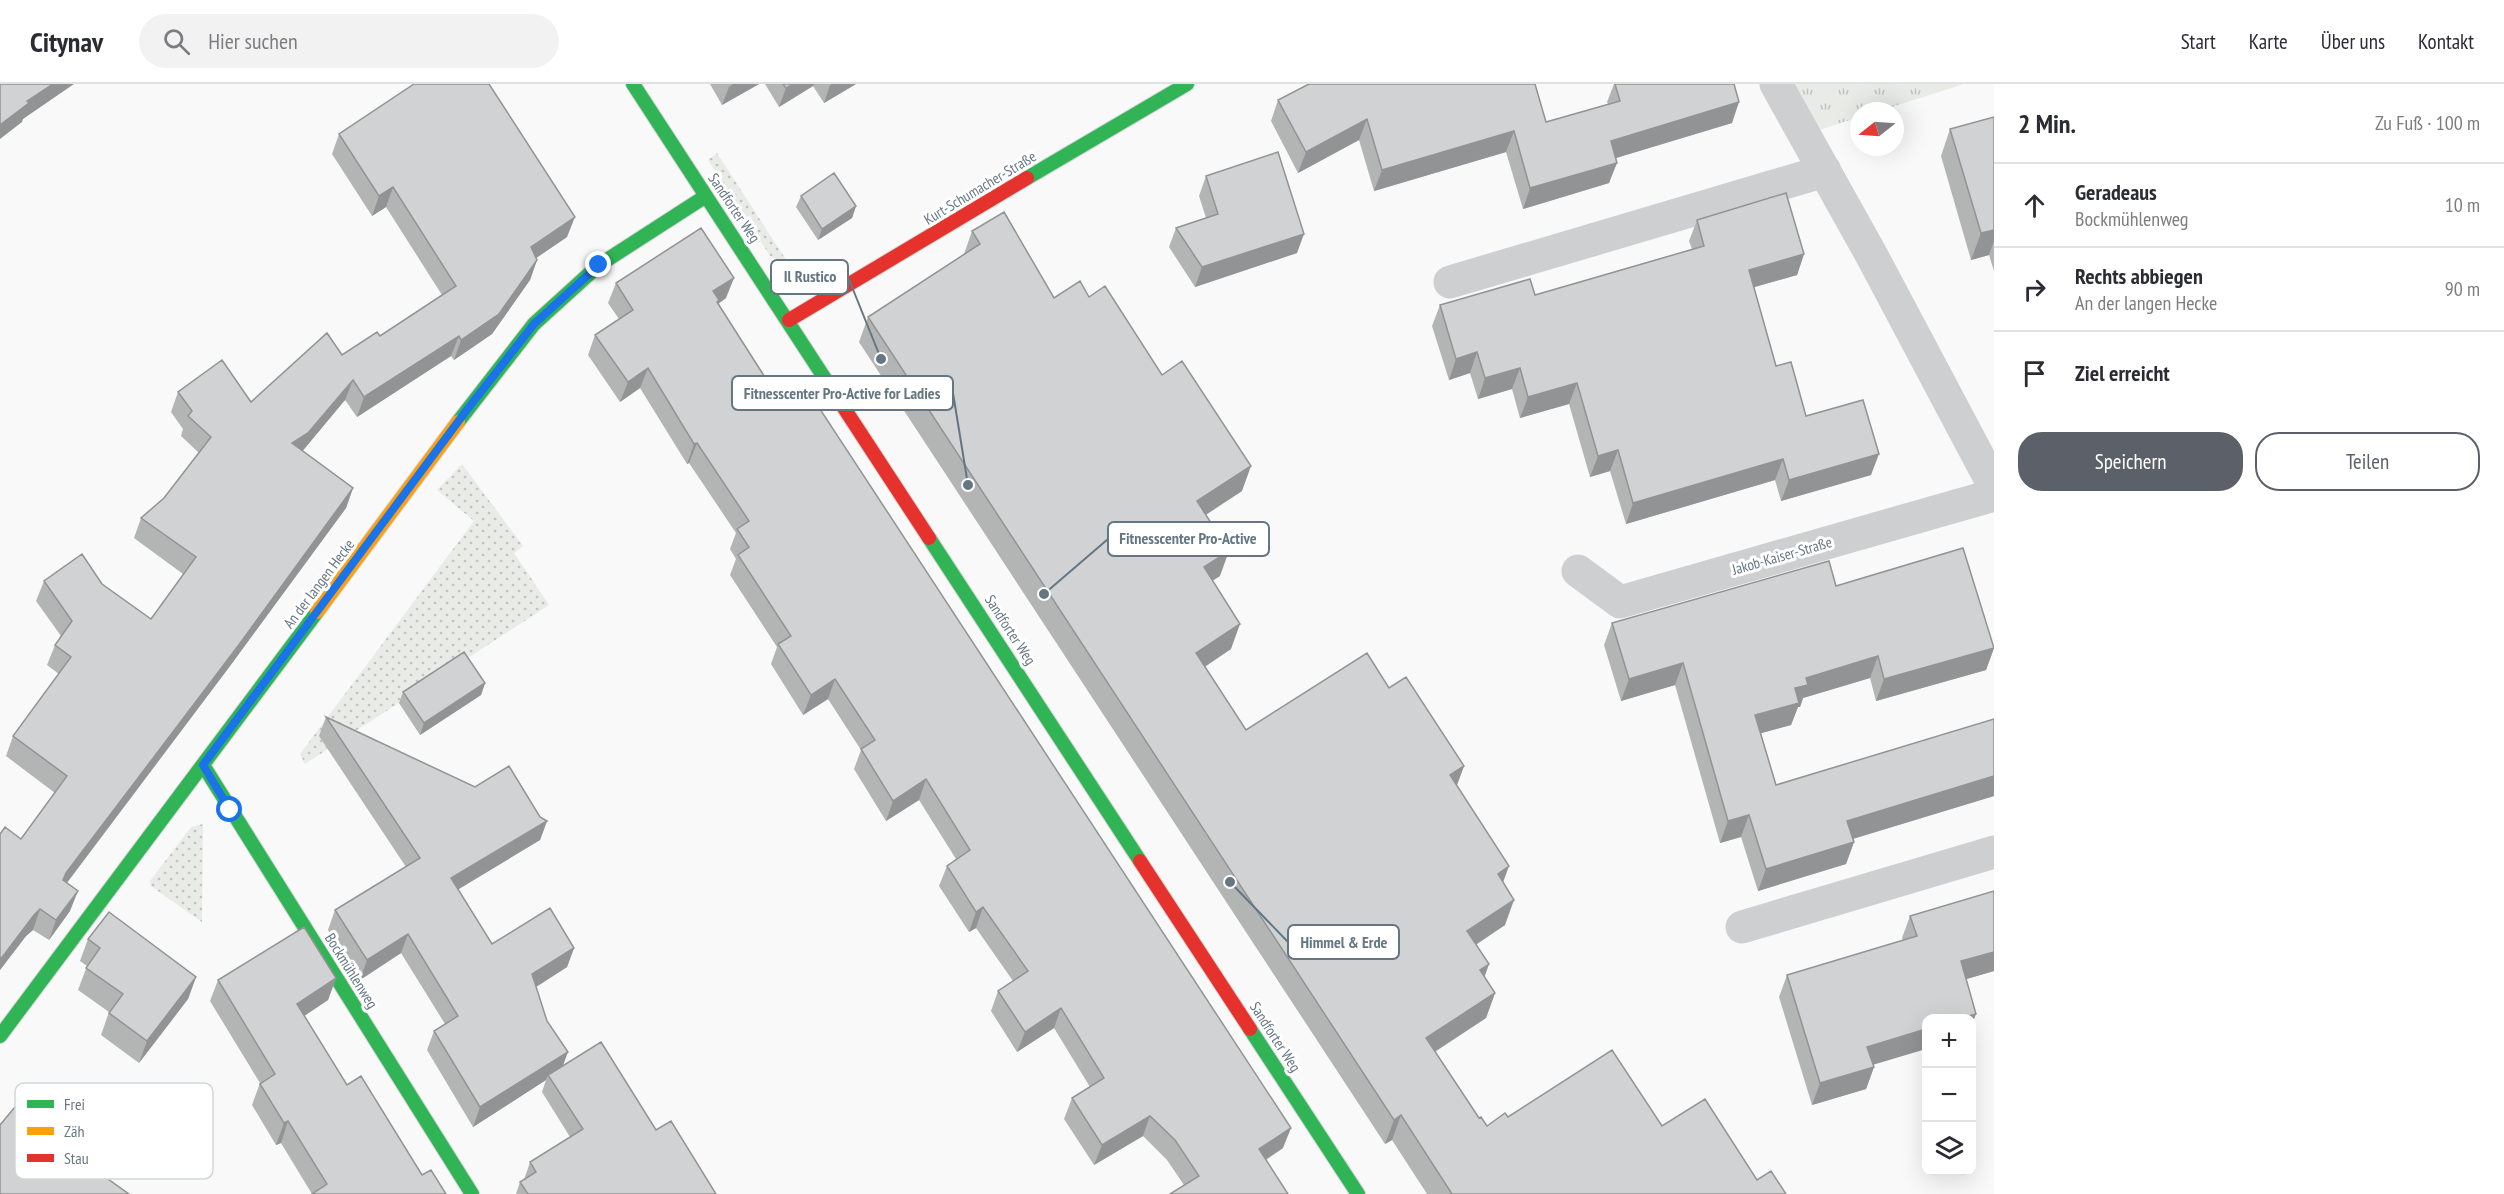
<!DOCTYPE html>
<html lang="de">
<meta charset="utf-8">
<style>
body{margin:0;font-family:"PT Sans Narrow",sans-serif;background:#f2f2f3;color:#2b2b33}
.controls{position:absolute;right:18px;bottom:18px;display:grid;overflow:hidden;border-radius:12px;box-shadow:0 6px 24px #0002}
.controls button{width:54px;height:54px;display:grid;place-items:center;padding:0;border:0;border-bottom:2px solid #e1e1e2;background:#fff;color:#2b2b33;font:30px sans-serif}
.compass{position:absolute;left:1850px;top:18px;width:54px;height:54px;border-radius:50%;background:#fff;box-shadow:0 6px 24px #0002;rotate:253deg}
.stop{position:absolute;width:18px;height:18px;margin:-14px;border:4px solid #1a73e8;border-radius:50%;background:#fff}
.stop.end{background:#1a73e8;border-color:#fff;box-shadow:0 2px 6px #0008}
.list{margin:0;padding:0;list-style:none}
h2{display:flex;justify-content:space-between;align-items:center;height:78px;margin:0;padding:0 24px;font-size:26px}
h2 small{font-size:20px;font-weight:400;color:#7c7c81}
.list li{display:grid;grid-template-columns:39px 1fr auto;gap:18px;align-items:center;box-sizing:border-box;height:84px;padding:0 24px;border-top:2px solid #e1e1e2}
.list b{display:block;font-size:22px;white-space:nowrap}
.list p{margin:0;font-size:20px;white-space:nowrap;color:#7c7c81}
.list em{font-size:20px;font-style:normal;color:#7c7c81}
.actions{display:flex;gap:12px;padding:18px 24px}
.actions a{flex:1;padding:14px 0;border:2px solid #5c6169;border-radius:24px;text-align:center;font-size:21px;color:#5c6169}
.actions .main{background:#5c6169;color:#fff}
.icon{flex:none;width:33px;height:33px;fill:none;stroke:currentColor;stroke-width:2;stroke-linecap:round;stroke-linejoin:round}
.map{position:relative;flex:none;width:1994px;height:1110px;overflow:hidden}
header{display:flex;align-items:center;gap:36px;box-sizing:border-box;height:84px;padding:0 30px;background:#fff;border-bottom:2px solid #e1e1e2}
header strong{font-size:28px}
nav{display:flex;gap:33px;margin-inline-start:auto;font-size:21px}
.search{width:420px;height:54px;background:#f2f2f3;display:flex;align-items:center;gap:15px;box-sizing:border-box;padding:0 21px;border-radius:33px;color:#7c7c81;font-size:22px}
main{display:flex}
aside{flex:1;background:#fff}
.map>svg:first-child{display:block}
.grass{fill:url(#grass-dots)}
.park{fill:url(#park-tufts)}
.lines{fill:none;stroke-linecap:round;stroke-linejoin:round}
.fast-casing{stroke:#d5d6d7;stroke-width:16}
.slow-casing{stroke:#d5d6d7;stroke-width:16}
.jam-casing{stroke:#d5d6d7;stroke-width:16}
.street{stroke:#cecfd0;stroke-width:33}
.fast{stroke:#30b455;stroke-width:14}
.slow{stroke:#ff9f0a;stroke-width:14}
.jam{stroke:#e5322d;stroke-width:14}
.wall{fill:#b3b5b5}
.shaded-wall{fill:#929394}
.building{fill:#d0d2d3;stroke:#929394;stroke-width:1.5}
.route{stroke:#1a73e8;stroke-width:8}
.labels{text-anchor:middle;stroke-width:6;stroke-linejoin:round;paint-order:stroke}
.street-label{font-size:15px;fill:#657683;stroke:#fff}
.key{fill:#fff;stroke:#d1d6da;stroke-width:1.5}
.key-label{font-size:16px;fill:#657683}
.leader{fill:none;stroke:#657683;stroke-width:2}
.callout-dot{fill:#657683;stroke:#fff;stroke-width:2}
.callout{fill:#fff;stroke:#657683;stroke-width:2}
.callout-label{font-size:16px;text-anchor:middle;font-weight:bold;fill:#657683}
</style>
<header>
<strong>Citynav</strong>
<div class="search"><svg class="icon" aria-label="search" viewBox="0 0 24 24"><circle cx="10" cy="10" r="6"/><path d="M15 15l6 6"/></svg>Hier suchen</div>
<nav><a>Start</a><a>Karte</a><a>Über uns</a><a>Kontakt</a></nav>
</header>
<main>
<div class="map">
<svg width="1994" height="1110" viewBox="0 0 1994 1110">
<defs>
<pattern id="grass-dots" width="8" height="8" patternUnits="userSpaceOnUse" patternTransform="scale(1.5)"><rect width="8" height="8" fill="#e8ebe6"/><path d="M2 2h.1M6 6h.1" fill="none" stroke="#c0c3c0" stroke-width="1.8" stroke-linecap="round"/></pattern>
<pattern id="park-tufts" width="24" height="20" patternUnits="userSpaceOnUse" patternTransform="scale(1.5)"><rect width="24" height="20" fill="#e8ebe6"/><path d="M3 7l-1-3M5 7V3M7 7l1-3M15 17l-1-3M17 17v-4M19 17l1-3" fill="none" stroke="#c0c3c0"/></pattern>
</defs>
<rect width="100%" height="100%" fill="#f9f9f9"/>
<path class="grass" d="M 717,69 L 790,182 L 770,172 L 708,76 Z
M 462,380 L 523,462 L 514,469 L 549,521 L 305,680 L 300,670 L 474,437 L 437,406 Z
M 203,740 L 202,838 L 151,802 L 150,797 L 191,743 Z"/>
<path class="park" d="M 1776,0 L 1964,0 L 1879,27 L 1859,27 L 1859,33 L 1804,51 Z"/>
<g class="lines">
<g class="fast-casing">
<path id="fast" d="M 633,0 L 831,304
M 1027,94 L 1187,0
M 458,338 L 534,240 L 599,181 L 706,112
M 929,454 L 1140,777
M 203,681 L 472,1110
M 1250,945 L 1358,1110
M 0,952 L 317,528"/>
</g>
<g class="slow-casing">
<path id="slow" d="M 317,528 L 458,338"/>
</g>
<g class="jam-casing">
<path id="jam" d="M 789,236 L 1027,94
M 831,304 L 929,454
M 1140,777 L 1250,945"/>
</g>
<path class="street" d="M 1776,0 L 1872,172 L 1994,402
M 1450,198 L 1825,87
M 1578,487 L 1620,518 L 1994,411
M 1742,843 L 1994,768"/>
<use href="#fast" class="fast"/>
<use href="#slow" class="slow"/>
<use href="#jam" class="jam"/>
</g>
<path class="wall" d="M 710,0 L 759,0 L 722,21 Z
M 765,0 L 856,0 L 824,19 L 813,2 L 779,23 Z
M 1614,0 L 1734,0 L 1732,39 L 1615,74 L 1609,99 L 1523,125 L 1506,68 L 1374,107 L 1359,56 L 1298,89 L 1271,37 L 1278,16 L 1546,38 L 1608,20 L 1607,18 Z
M 1994,33 L 1994,187 L 1989,171 L 1971,176 L 1941,72 L 1950,45 Z
M 339,50 L 567,153 L 536,174 L 537,176 L 530,196 L 492,250 L 454,276 L 451,272 L 357,333 L 345,316 L 302,367 L 353,404 L 346,424 L 230,582 L 67,799 L 70,827 L 49,856 L 33,846 L 26,852 L 0,886 L 0,750 L 21,755 L 55,709 L 6,672 L 13,652 L 59,590 L 47,581 L 55,561 L 61,552 L 36,517 L 44,497 L 102,500 L 151,535 L 183,490 L 134,454 L 141,434 L 164,414 L 199,369 L 181,352 L 183,345 L 171,328 L 178,308 L 251,318 L 380,252 L 442,211 L 386,123 L 372,132 L 332,70 Z
M 1206,92 L 1297,169 L 1195,203 L 1169,163 L 1176,144 L 1206,134 L 1199,112 Z
M 801,112 L 856,122 L 852,134 L 818,156 L 796,123 Z
M 1697,136 L 1804,170 L 1797,191 L 1754,203 L 1776,282 L 1806,332 L 1871,391 L 1781,417 L 1775,396 L 1626,440 L 1610,387 L 1590,393 L 1569,320 L 1520,334 L 1512,305 L 1478,315 L 1470,289 L 1449,296 L 1432,242 L 1440,221 L 1535,211 L 1692,165 L 1689,157 Z
M 972,147 L 1054,214 L 1089,213 L 1162,291 L 1242,407 L 1206,431 L 1220,492 L 1212,496 L 1231,565 L 1205,583 L 1246,646 L 1389,604 L 1464,682 L 1457,701 L 1503,799 L 1505,841 L 1476,861 L 1489,880 L 1484,893 L 1495,909 L 1486,934 L 1435,968 L 1479,1034 L 1487,1042 L 1508,1033 L 1662,1042 L 1757,1096 L 1786,1110 L 1427,1110 L 1392,1056 L 1385,1060 L 859,258 L 868,233 L 964,170 Z
M 616,199 L 726,214 L 718,220 L 775,309 L 1283,1064 L 1266,1076 L 1184,1101 L 1167,1076 L 1143,1052 L 1094,1081 L 1064,1035 L 1072,1014 L 1090,1003 L 1054,944 L 1017,968 L 991,927 L 998,907 L 1013,897 L 976,844 L 969,848 L 939,802 L 947,782 L 956,775 L 919,716 L 886,737 L 854,685 L 861,666 L 828,615 L 803,631 L 771,580 L 777,563 L 730,491 L 736,475 L 730,465 L 736,449 L 689,379 L 687,380 L 640,304 L 620,318 L 588,271 L 595,251 L 619,235 L 608,219 Z
M 1836,502 L 1994,564 L 1986,586 L 1876,617 L 1870,594 L 1803,614 L 1800,623 L 1798,623 L 1791,641 L 1761,649 L 1776,701 L 1994,635 L 1994,712 L 1853,755 L 1854,758 L 1846,780 L 1758,807 L 1741,753 L 1720,759 L 1675,601 L 1621,617 L 1604,561 L 1612,539 Z
M 485,599 L 481,611 L 420,651 L 399,619 L 403,608 Z
M 326,633 L 547,737 L 540,756 L 458,805 L 492,860 L 574,864 L 567,883 L 536,903 L 547,937 L 563,982 L 656,1046 L 716,1110 L 516,1110 L 520,1098 L 524,1096 L 530,1078 L 570,1053 L 542,1008 L 546,996 L 473,1043 L 427,966 L 434,947 L 445,940 L 401,869 L 360,896 L 328,846 L 335,826 L 406,783 L 319,652 Z
M 1910,832 L 1994,887 L 1966,895 L 1873,981 L 1874,983 L 1866,1005 L 1812,1021 L 1779,913 L 1787,891 L 1903,856 L 1902,854 Z
M 88,855 L 196,893 L 188,915 L 139,979 L 101,951 L 109,928 L 78,906 L 87,882 L 80,877 Z
M 336,894 L 328,916 L 304,932 L 347,1001 L 422,1091 L 446,1110 L 312,1110 L 281,1059 L 276,1061 L 252,1021 L 260,999 L 210,917 L 218,896 Z"/>
<path class="shaded-wall" d="M 53,0 L 74,0 L 23,35 L 22,38 L 0,55 L 0,41 L 27,17 Z
M 733,0 L 759,0 L 722,21 L 729,3 Z
M 793,0 L 814,0 L 813,2 L 779,23 L 786,4 Z
M 832,0 L 856,0 L 824,19 L 830,1 Z
M 1739,18 L 1732,39 L 1603,78 L 1611,57 Z
M 1367,35 L 1359,56 L 1298,89 L 1306,68 Z
M 1514,47 L 1506,68 L 1374,107 L 1382,86 Z
M 1617,79 L 1609,99 L 1523,125 L 1530,104 Z
M 393,103 L 386,123 L 372,132 L 379,112 Z
M 856,122 L 852,134 L 818,156 L 822,145 Z
M 575,133 L 567,153 L 523,183 L 531,163 Z
M 1994,146 L 1994,157 L 1989,171 L 1971,176 L 1981,149 Z
M 1304,150 L 1297,169 L 1195,203 L 1202,183 Z
M 1804,170 L 1797,191 L 1741,207 L 1749,186 Z
M 537,176 L 530,196 L 492,250 L 454,276 L 461,256 Z
M 734,194 L 726,214 L 718,220 L 713,207 Z
M 459,252 L 451,272 L 357,333 L 364,313 Z
M 1477,268 L 1470,289 L 1449,296 L 1456,275 Z
M 648,284 L 640,304 L 620,318 L 628,298 Z
M 1520,284 L 1512,305 L 1478,315 L 1485,294 Z
M 353,296 L 345,316 L 301,369 L 292,359 Z
M 1577,299 L 1569,320 L 1520,334 L 1528,313 Z
M 697,359 L 689,379 L 687,380 L 694,360 Z
M 1618,366 L 1610,387 L 1590,393 L 1598,372 Z
M 1879,370 L 1871,391 L 1781,417 L 1789,396 Z
M 1783,375 L 1775,396 L 1626,440 L 1633,419 Z
M 1251,382 L 1242,407 L 1188,442 L 1197,417 Z
M 353,404 L 346,424 L 230,582 L 59,809 L 63,796 L 66,789 Z
M 1229,467 L 1220,492 L 1195,508 L 1204,483 Z
M 1240,540 L 1231,565 L 1187,594 L 1196,569 Z
M 1994,564 L 1986,586 L 1876,617 L 1884,595 Z
M 1878,572 L 1870,594 L 1803,614 L 1800,623 L 1798,623 L 1791,641 L 1747,653 L 1755,631 L 1806,594 Z
M 1683,579 L 1675,601 L 1621,617 L 1629,595 Z
M 835,595 L 828,615 L 803,631 L 811,611 Z
M 485,599 L 481,611 L 420,651 L 424,639 Z
M 1464,682 L 1455,706 L 1450,691 Z
M 1994,692 L 1994,712 L 1839,759 L 1847,737 Z
M 926,695 L 919,716 L 886,737 L 893,717 Z
M 1749,731 L 1741,753 L 1720,759 L 1728,737 Z
M 547,737 L 540,756 L 444,814 L 451,794 Z
M 1854,758 L 1846,780 L 1758,807 L 1766,785 Z
M 1509,782 L 1500,807 L 1498,790 Z
M 78,807 L 70,827 L 49,856 L 56,836 Z
M 1514,816 L 1505,841 L 1458,872 L 1467,847 Z
M 983,823 L 976,844 L 969,848 L 976,828 Z
M 40,825 L 33,846 L 26,852 L 0,886 L 0,876 L 34,831 Z
M 408,850 L 401,869 L 360,896 L 367,876 Z
M 574,864 L 567,883 L 525,910 L 532,890 Z
M 1994,868 L 1994,887 L 1953,899 L 1961,877 Z
M 1489,880 L 1480,905 L 1480,886 Z
M 196,893 L 188,915 L 139,979 L 147,957 Z
M 336,894 L 328,916 L 289,942 L 297,920 Z
M 1495,909 L 1486,934 L 1417,979 L 1426,954 Z
M 1061,924 L 1054,944 L 1017,968 L 1025,948 Z
M 1976,930 L 1971,943 L 1971,934 L 1962,934 Z
M 1926,945 L 1926,965 L 1859,985 L 1867,963 Z
M 568,968 L 561,987 L 548,991 L 546,996 L 473,1043 L 480,1023 Z
M 1874,983 L 1866,1005 L 1812,1021 L 1820,999 Z
M 1401,1031 L 1392,1056 L 1385,1060 L 1394,1036 Z
M 1150,1032 L 1143,1052 L 1094,1081 L 1102,1061 Z
M 288,1037 L 281,1059 L 276,1061 L 284,1039 Z
M 1291,1044 L 1283,1064 L 1251,1085 L 1259,1065 Z"/>
<path class="building" d="M 0,0 L 53,0 L 27,17 L 29,19 L 0,41 Z
M 414,0 L 489,0 L 575,133 L 531,163 L 537,176 L 499,230 L 461,256 L 459,252 L 364,313 L 353,296 L 308,349 L 292,359 L 353,404 L 238,562 L 66,789 L 63,796 L 78,807 L 56,836 L 40,825 L 34,831 L 0,876 L 0,750 L 5,743 L 21,755 L 67,692 L 13,652 L 71,573 L 55,561 L 72,537 L 44,497 L 82,470 L 102,500 L 151,535 L 196,473 L 141,434 L 164,414 L 211,353 L 188,332 L 192,327 L 178,308 L 222,276 L 251,318 L 327,249 L 342,271 L 377,248 L 380,252 L 456,202 L 393,103 L 379,112 L 339,50 Z
M 783,0 L 793,0 L 786,4 Z
M 1309,0 L 1535,0 L 1546,38 L 1620,17 L 1615,0 L 1734,0 L 1739,18 L 1611,57 L 1617,79 L 1530,104 L 1514,47 L 1382,86 L 1367,35 L 1306,68 L 1278,16 Z
M 1994,33 L 1994,146 L 1981,149 L 1950,45 Z
M 1278,68 L 1304,150 L 1202,183 L 1176,144 L 1218,130 L 1206,92 Z
M 834,89 L 856,122 L 822,145 L 801,112 Z
M 1786,109 L 1804,170 L 1749,186 L 1776,282 L 1791,278 L 1806,332 L 1863,316 L 1879,370 L 1789,396 L 1783,375 L 1633,419 L 1618,366 L 1598,372 L 1577,299 L 1528,313 L 1520,284 L 1485,294 L 1477,268 L 1456,275 L 1440,221 L 1530,195 L 1535,211 L 1704,162 L 1697,136 Z
M 1004,128 L 1054,214 L 1080,197 L 1089,213 L 1105,202 L 1162,291 L 1182,277 L 1251,382 L 1197,417 L 1229,467 L 1204,483 L 1240,540 L 1196,569 L 1246,646 L 1367,569 L 1389,604 L 1406,593 L 1464,682 L 1450,691 L 1509,782 L 1498,790 L 1514,816 L 1467,847 L 1489,880 L 1480,886 L 1495,909 L 1426,954 L 1479,1034 L 1481,1033 L 1487,1042 L 1505,1029 L 1508,1033 L 1612,966 L 1662,1042 L 1705,1015 L 1757,1096 L 1771,1087 L 1786,1110 L 1452,1110 L 1401,1031 L 1394,1036 L 868,233 L 980,160 L 972,147 Z
M 701,144 L 734,194 L 713,207 L 719,216 L 717,218 L 775,309 L 799,293 L 1291,1044 L 1259,1065 L 1288,1110 L 1170,1110 L 1199,1092 L 1175,1056 L 1150,1032 L 1102,1061 L 1072,1014 L 1104,994 L 1061,924 L 1025,948 L 998,907 L 1028,887 L 983,823 L 976,828 L 947,782 L 970,766 L 926,695 L 893,717 L 861,665 L 875,656 L 835,595 L 811,611 L 778,560 L 791,552 L 738,471 L 749,463 L 737,445 L 749,437 L 697,359 L 694,360 L 648,284 L 628,298 L 595,251 L 633,226 L 616,199 Z
M 1963,464 L 1994,564 L 1884,595 L 1878,572 L 1806,594 L 1808,601 L 1795,604 L 1799,619 L 1755,631 L 1776,701 L 1994,635 L 1994,692 L 1847,737 L 1854,758 L 1766,785 L 1749,731 L 1728,737 L 1683,579 L 1629,595 L 1612,539 L 1829,477 L 1836,502 Z
M 464,568 L 485,599 L 424,639 L 403,608 Z
M 326,633 L 475,703 L 509,682 L 540,733 L 547,737 L 451,794 L 492,860 L 550,824 L 574,864 L 532,890 L 547,937 L 568,968 L 480,1023 L 434,947 L 458,932 L 408,850 L 367,876 L 335,826 L 420,774 Z
M 1994,807 L 1994,868 L 1961,877 L 1976,930 L 1962,934 L 1926,934 L 1926,945 L 1867,963 L 1874,983 L 1820,999 L 1787,891 L 1917,852 L 1910,832 Z
M 109,828 L 196,893 L 147,957 L 109,929 L 123,910 L 86,884 L 100,864 L 88,855 Z
M 304,843 L 336,894 L 297,920 L 347,1001 L 361,992 L 422,1091 L 431,1086 L 446,1110 L 312,1110 L 327,1100 L 288,1037 L 284,1039 L 260,1000 L 275,990 L 218,896 Z
M 601,958 L 656,1046 L 671,1037 L 716,1110 L 528,1110 L 520,1098 L 536,1088 L 530,1078 L 583,1045 L 548,991 Z
M 30,1005 L 88,1050 L 94,1085 L 129,1110 L 0,1110 L 0,1041 Z"/>
<g class="lines">
<path class="route" d="M 230,726 L 203,681 L 466,327 L 534,240 L 599,181"/>
</g>
<g class="labels">
<g class="street-label">
<text transform="translate(980 104) rotate(-31)" y="5">Kurt-Schumacher-Straße</text>
<text transform="translate(734 124) rotate(56)" y="5">Sandforter Weg</text>
<text transform="translate(1782 472) rotate(-16)" y="5">Jakob-Kaiser-Straße</text>
<text transform="translate(319 500) rotate(-53)" y="5">An der langen Hecke</text>
<text transform="translate(1010 546) rotate(57)" y="5">Sandforter Weg</text>
<text transform="translate(351 887) rotate(58)" y="5">Bockmühlenweg</text>
<text transform="translate(1275 953) rotate(57)" y="5">Sandforter Weg</text>
</g>
</g>
<rect x="15" y="999" width="198" height="96" rx="9" class="key"/>
<rect x="27" y="1016" width="27" height="8" fill="#30b455"/>
<rect x="27" y="1043" width="27" height="8" fill="#ff9f0a"/>
<rect x="27" y="1070" width="27" height="8" fill="#e5322d"/>
<g class="key-label">
<text x="64" y="1026">Frei</text>
<text x="64" y="1053">Zäh</text>
<text x="64" y="1080">Stau</text>
</g>
<path class="leader" d="M881 275L848 193M968 401L953 309M1044 510L1108 455M1230 798L1288 858"/>
<g class="callout-dot">
<circle cx="881" cy="275" r="6"/>
<circle cx="968" cy="401" r="6"/>
<circle cx="1044" cy="510" r="6"/>
<circle cx="1230" cy="798" r="6"/>
</g>
<g class="callout">
<rect x="771" y="176" width="77" height="34" rx="6"/>
<rect x="732" y="292" width="221" height="34" rx="6"/>
<rect x="1108" y="438" width="161" height="34" rx="6"/>
<rect x="1288" y="841" width="111" height="34" rx="6"/>
</g>
<g class="callout-label">
<text x="810" y="198">Il Rustico</text>
<text x="842" y="315">Fitnesscenter Pro-Active for Ladies</text>
<text x="1188" y="460">Fitnesscenter Pro-Active</text>
<text x="1344" y="864">Himmel &amp; Erde</text>
</g>
</svg>
<div class="controls">
<button>+</button>
<button>−</button>
<button><svg class="icon" aria-label="layers" viewBox="0 0 24 24"><path d="M12 4l9 5-9 5-9-5zM3 14l9 5 9-5"/></svg></button>
</div>
<svg class="compass" viewBox="-18 -18 36 36"><path d="M0-13l5 13h-10z" fill="#e53935"/><path d="M0 13l5-13h-10z" fill="#7c7c81"/></svg>
<div class="stop" style="left:230px;top:726px"></div>
<div class="stop end" style="left:599px;top:181px"></div>
</div>
<aside>
<h2>2 Min.<small>Zu Fuß · 100 m</small></h2>
<ul class="list">
<li><svg class="icon" aria-label="ahead" viewBox="0 0 24 24"><path d="M12 20V5M6 11l6-6 6 6"/></svg><div><b>Geradeaus</b><p>Bockmühlenweg</p></div><em>10 m</em></li>
<li><svg class="icon" aria-label="right" viewBox="0 0 24 24"><path d="M7 20v-9h11M14 6l5 5-5 5"/></svg><div><b>Rechts abbiegen</b><p>An der langen Hecke</p></div><em>90 m</em></li>
<li><svg class="icon" aria-label="arrive" viewBox="0 0 24 24"><path d="M6 21V4h12l-3 4 3 4H6"/></svg><div><b>Ziel erreicht</b></div></li>
</ul>
<div class="actions"><a class="main">Speichern</a><a>Teilen</a></div>
</aside>
</main>
